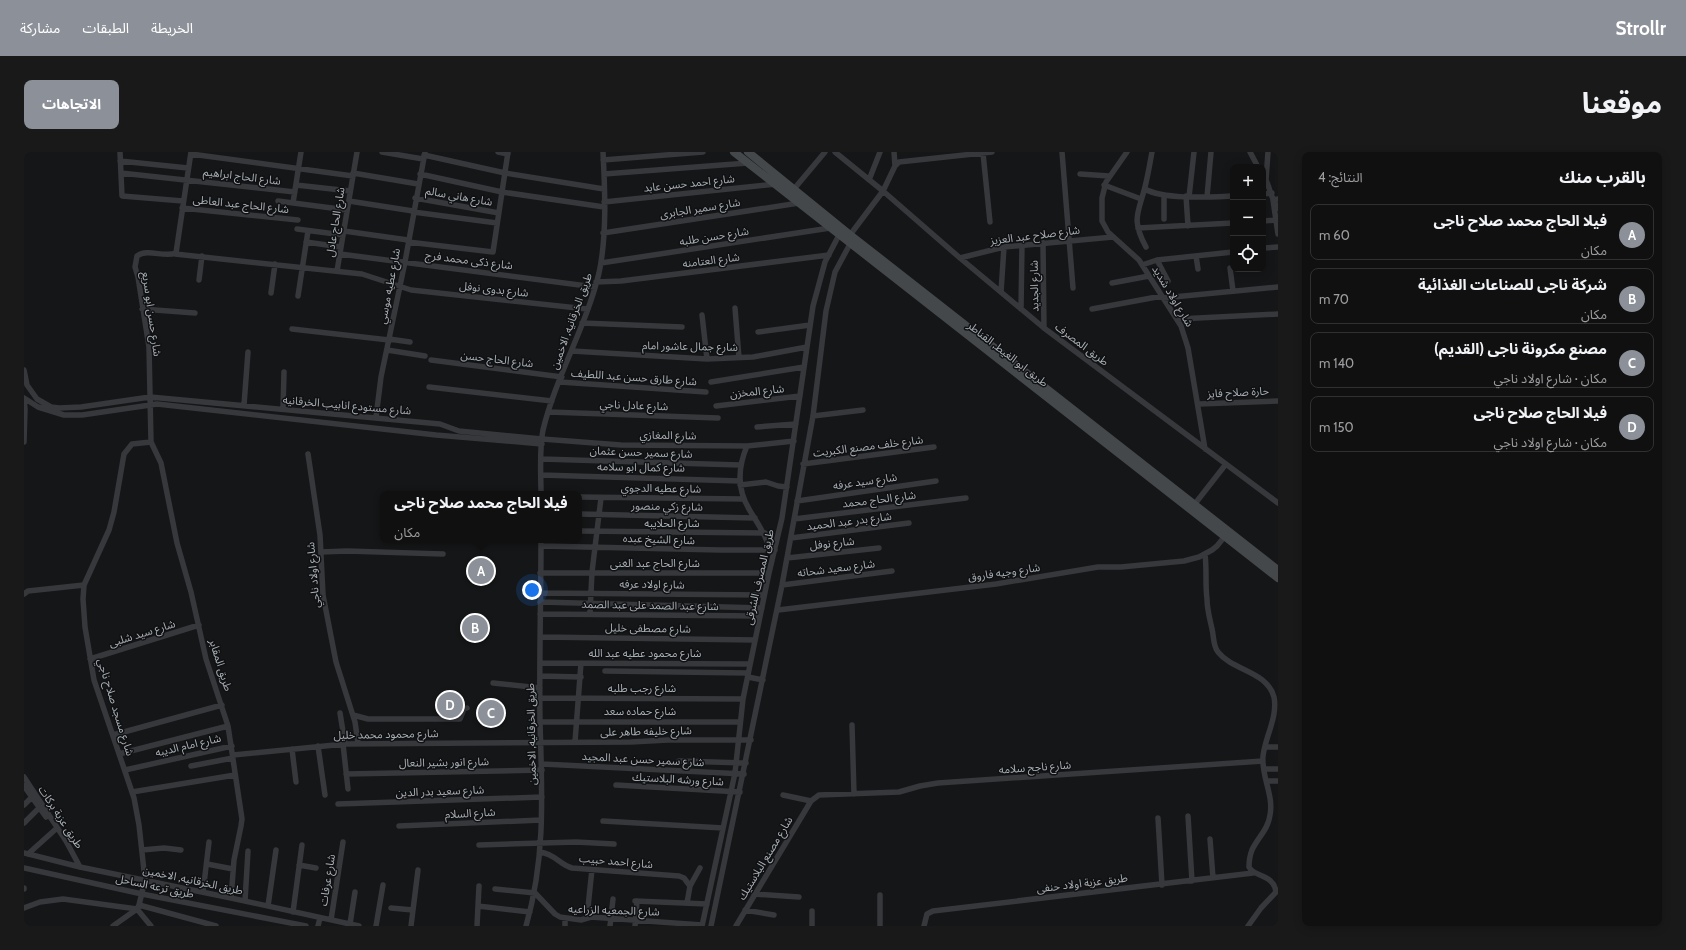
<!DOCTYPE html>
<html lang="ar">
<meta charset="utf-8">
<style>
body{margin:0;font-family:Cabin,"Noto Sans Arabic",sans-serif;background:#19191a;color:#f1f3f6;direction:rtl}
.controls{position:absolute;right:12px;top:12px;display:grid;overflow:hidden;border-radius:8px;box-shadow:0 2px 10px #0003}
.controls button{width:36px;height:36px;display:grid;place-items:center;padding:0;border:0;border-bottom:1px solid #303031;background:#101011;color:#f1f3f6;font:20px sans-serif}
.you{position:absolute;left:508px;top:438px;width:14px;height:14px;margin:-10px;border:3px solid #fff;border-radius:50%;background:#1a73e8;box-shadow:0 0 0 6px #1a73e833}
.badge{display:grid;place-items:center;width:26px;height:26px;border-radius:50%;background:#8c9099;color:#fff;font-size:13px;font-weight:700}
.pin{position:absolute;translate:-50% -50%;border:2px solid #fff;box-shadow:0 1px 4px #0006}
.popup{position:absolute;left:356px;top:339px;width:202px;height:52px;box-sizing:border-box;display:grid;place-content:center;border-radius:8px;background:#101011;filter:drop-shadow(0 1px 3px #0005);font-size:13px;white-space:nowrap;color:#9c9d9f}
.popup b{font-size:15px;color:#f1f3f6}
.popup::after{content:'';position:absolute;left:50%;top:100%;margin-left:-8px;border:8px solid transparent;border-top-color:#101011}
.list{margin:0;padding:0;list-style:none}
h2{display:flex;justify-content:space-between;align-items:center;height:52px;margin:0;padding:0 16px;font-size:17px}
h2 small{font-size:13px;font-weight:400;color:#9c9d9f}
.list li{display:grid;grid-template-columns:26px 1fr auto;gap:12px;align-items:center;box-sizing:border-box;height:56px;margin:0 8px 8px;padding:0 8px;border:1px solid #303031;border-radius:8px}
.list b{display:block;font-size:15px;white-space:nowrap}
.list p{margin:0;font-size:13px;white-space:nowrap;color:#9c9d9f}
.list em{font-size:13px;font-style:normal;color:#9c9d9f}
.icon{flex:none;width:22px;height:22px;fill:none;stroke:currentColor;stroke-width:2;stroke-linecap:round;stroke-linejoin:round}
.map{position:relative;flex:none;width:1254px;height:774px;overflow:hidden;direction:ltr;border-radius:8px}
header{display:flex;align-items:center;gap:24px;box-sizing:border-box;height:56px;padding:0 20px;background:#8c9099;color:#fff}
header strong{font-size:19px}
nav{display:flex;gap:22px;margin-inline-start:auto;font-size:14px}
.intro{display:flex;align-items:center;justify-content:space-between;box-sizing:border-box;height:96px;padding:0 24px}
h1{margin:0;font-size:28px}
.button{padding:10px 18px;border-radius:8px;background:#8c9099;color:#fff;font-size:14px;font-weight:700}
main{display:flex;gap:24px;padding:0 24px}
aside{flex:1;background:#101011;border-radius:8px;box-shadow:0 2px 10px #0003}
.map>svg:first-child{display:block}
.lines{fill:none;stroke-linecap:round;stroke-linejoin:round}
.street{stroke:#37383c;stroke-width:5.5}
.secondary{stroke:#45484b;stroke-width:8}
.labels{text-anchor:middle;stroke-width:3;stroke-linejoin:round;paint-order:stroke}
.street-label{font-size:11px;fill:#a9afb6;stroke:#101112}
</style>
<header>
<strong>Strollr</strong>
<nav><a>الخريطة</a><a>الطبقات</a><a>مشاركة</a></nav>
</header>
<div class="intro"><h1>موقعنا</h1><a class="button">الاتجاهات</a></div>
<main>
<aside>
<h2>بالقرب منك<small>النتائج: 4</small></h2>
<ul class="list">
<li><span class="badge">A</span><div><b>فيلا الحاج محمد صلاح ناجى</b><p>مكان</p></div><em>60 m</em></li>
<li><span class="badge">B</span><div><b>شركة ناجى للصناعات الغذائية</b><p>مكان</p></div><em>70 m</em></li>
<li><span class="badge">C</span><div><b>مصنع مكرونة ناجى (القديم)</b><p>مكان · شارع اولاد ناجي</p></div><em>140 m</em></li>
<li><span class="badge">D</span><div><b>فيلا الحاج صلاح ناجى</b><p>مكان · شارع اولاد ناجي</p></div><em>150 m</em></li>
</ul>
</aside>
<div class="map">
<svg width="1254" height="774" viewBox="0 0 1254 774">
<rect width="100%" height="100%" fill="#151617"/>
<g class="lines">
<path class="street" d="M 96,0 L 98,44 L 159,49
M 358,0 L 399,7
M 474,0 L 484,2
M 811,0 L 859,39 L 936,106 L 1020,176 L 1254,351
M 870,0 L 871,14
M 1038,0 L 1049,136
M 1103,0 L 1082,30 L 1078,46 L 1078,69 L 1084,80 L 1115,108 L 1157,174 L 1164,196 L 1181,297
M 1226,0 L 1234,15
M 959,1 L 966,70
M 167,2 L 329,24
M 400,3 L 481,21 L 580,37
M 579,8 L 679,0
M 96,9 L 164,16
M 97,21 L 271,40
M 329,21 L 394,32
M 396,22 L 478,40 L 580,55
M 580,22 L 724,11
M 1056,22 L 1085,24
M 1239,22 C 1246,33 1246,46 1254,56
M 845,28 L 856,0
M 1242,28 L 1244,0
M 272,33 L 326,39
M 1080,33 L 1117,47
M 770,37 L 801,0
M 1121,37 C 1140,48 1186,45 1209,44
M 1239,42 L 1248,41
M 1140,43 L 1140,67
M 1162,44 L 1164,74
M 1165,45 L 1170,0
M 1183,45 L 1187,0
M 391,46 L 475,61
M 1254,47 L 1249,48 L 1254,82
M 254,49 L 323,58
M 325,49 L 389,59
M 580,50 L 752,32
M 269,51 L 277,0
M 158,56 L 274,68
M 389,60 L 473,71
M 1239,69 L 1252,68
M 1114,76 L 1209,71
M 273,77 L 319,83
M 320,79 L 384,88
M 579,81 L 775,51
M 826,83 L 859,39 L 871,14 L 875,10 L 968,0
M 282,90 L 317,95
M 384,90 L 469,100 L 484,0
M 1019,91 L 1020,176
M 1122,95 C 1107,67 1114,62 1121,35 C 1124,23 1126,11 1128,0
M 1239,96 L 1254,95
M 151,102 L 338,122 L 387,138 L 563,157
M 316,102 L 571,135
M 1172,104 L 1174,117
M 936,106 L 980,95 L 1089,85
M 1133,108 L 1144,129
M 577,111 L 806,76
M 1118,113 L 1133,108 L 1209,100
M 1206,116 L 1209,139
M 313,119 L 333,0
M 175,128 L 178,104
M 572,130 L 597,129 L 805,103
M 1088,131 L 1125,124
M 977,140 L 980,95
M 247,141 L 251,112
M 274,144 L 284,79
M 1139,146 L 1254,135
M 711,156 L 715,206
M 118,157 L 171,161
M 997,157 L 998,93
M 1068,157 L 1138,144
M 678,163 L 683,207
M 1154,167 L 1254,162
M 558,171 L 658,175
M 268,177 L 365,188
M 734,180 L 786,173
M 365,187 L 386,190
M 363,198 L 401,204
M 548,199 L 683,207 L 729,205 L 783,195
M 407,208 L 538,225
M 0,218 L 3,233 L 13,247 L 27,255 L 35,256 L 57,255 L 126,245 L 416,272 L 435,279 L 518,287 L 597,293 L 723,294 L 770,289
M 536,230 L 682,240
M 687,230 L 780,215
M 405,235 L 528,249
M 0,246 L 14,255 L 40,263 L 58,263 L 133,252 L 412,283 L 518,292
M 0,247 L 1,257 L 0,290
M 1175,252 L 1254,249
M 220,253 L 224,200
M 692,254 L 776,244
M 259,257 L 260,220
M 525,260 L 694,266
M 789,264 L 839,258
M 352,265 L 357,225 L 381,110 L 401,0
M 733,275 L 772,272
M 127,290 L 137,311 L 153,391 L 167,440 L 182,507 L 204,574 L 218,667 L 217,674 L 210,708 L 207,746
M 723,294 C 714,315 713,337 725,357 C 733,371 742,382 746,398
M 284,302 L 296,383 L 299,443 L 312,510 L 331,570 L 334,591
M 517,307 L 716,313
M 779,312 L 910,295
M 517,323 L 716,329
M 716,333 L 742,330 L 754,334 L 763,335
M 517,342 C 517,322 515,298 519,278 C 532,224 562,175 575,121 C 583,84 581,38 579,0
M 555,345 L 720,347
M 773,349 L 912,329
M 1170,353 L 1202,312
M 555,362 L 731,366
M 770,367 L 942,346
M 555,379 L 741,381
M 767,386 L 885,371
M 517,394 L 696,398 L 751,398
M 297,400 L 323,399 L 419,402
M 1181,402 C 1183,417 1181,432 1183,447 C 1183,458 1186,467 1188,477 C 1190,485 1189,494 1194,500 C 1209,519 1243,519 1250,545 C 1254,565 1241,585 1239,604 C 1237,624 1250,643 1246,663 C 1244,678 1234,685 1228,698 C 1226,703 1225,710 1225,715 C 1229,725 1250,722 1252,740
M 763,406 L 855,396
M 516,421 L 745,421
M 758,433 L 868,419
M 516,441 L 740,443
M 0,442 L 4,439 L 60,433
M 516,450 L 738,456
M 754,458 L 972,432 L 1074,415 L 1097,415 L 1160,409 L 1175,405 L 1188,398 L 1193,394 L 1201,384
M 566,461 L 568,420 L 577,346
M 516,462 L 736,464
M 516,485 L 731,488
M 66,507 L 175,473
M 516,511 L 726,512
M 581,519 L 724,521
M 516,524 L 557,525
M 724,525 L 739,528
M 469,531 L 516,536
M 516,546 L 719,547
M 316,561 L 321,592
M 329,563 L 344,567 L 436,567 L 440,557 L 443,556
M 516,570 L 716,570
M 828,573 L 830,642
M 89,583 L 198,553
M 551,590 L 557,511
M 319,592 L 324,637
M 294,594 L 301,643
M 1241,595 L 1254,595
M 268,597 L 272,630
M 95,602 L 204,574
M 209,603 L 321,592 L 607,590 L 644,588 L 727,588
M 655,609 L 722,611
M 518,612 L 720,622
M 167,614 L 209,606
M 1241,617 L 1254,617
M 101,618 L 208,594
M 322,622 L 518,618
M 0,625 L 42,689 L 56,715
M 1243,629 L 1254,629
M 592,633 L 716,640
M 0,634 L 22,665
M 108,640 L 211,623
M 759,643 L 787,649
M 314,652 L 518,645
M 0,653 L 7,646
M 1164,664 L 1168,729
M 1134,666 L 1138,733
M 579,669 L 699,676
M 0,671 L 15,656
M 375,674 L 517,668
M 1186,687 L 1189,726
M 455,693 L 552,690 L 590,692
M 118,698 L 140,696 L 157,698
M 516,700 C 531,702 535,712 548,716 L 655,724 L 660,726 L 666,734
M 0,701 L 56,715 L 207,746 L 335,774
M 4,702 L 33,676
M 183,712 L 209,717
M 275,713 L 292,716
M 0,716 L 118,742 L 282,774
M 0,736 L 0,737
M 471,737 L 511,741 L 531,762 L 536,765 L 557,768 L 567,765 L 678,773
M 179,740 L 185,690
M 730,742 L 775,745
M 221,749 L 224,699
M 611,749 L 683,752
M 663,751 L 666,734 L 676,716
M 115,753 L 192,774
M 244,754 L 252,698
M 454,754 L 506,760
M 0,756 L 16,750 L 39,747 L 113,757
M 367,756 L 389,758
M 113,757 L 127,774
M 721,758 L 750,763
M 788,759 L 788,774
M 269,760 L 278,693
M 563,765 L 568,717
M 307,768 L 319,690
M 326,772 L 331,740
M 89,774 L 113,757 L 115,753 L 121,728 L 115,673 L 110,646 L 70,528 L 61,475 L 59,447 L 60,433 L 85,378 L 90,360 L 100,302 L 108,292 L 127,290 L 125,195 L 114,125 L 111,115 L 113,104 C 124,96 140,106 152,101 L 167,0
M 294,774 L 296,766
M 352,774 L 359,733
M 387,774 L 394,718
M 453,774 L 455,734
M 502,774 C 522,705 518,640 516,570 C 515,509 517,449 517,388
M 541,774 L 541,767
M 586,774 L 589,747
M 611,774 L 613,749
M 678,774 L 711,621 L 719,547 L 745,421 L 758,366 L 789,154 L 801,110 L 815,83
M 687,774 L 758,433 L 789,264 L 802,159 L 811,120 L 826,92
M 712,774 L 787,649 L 795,643 L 875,640 L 896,634 L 914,631 L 1239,609
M 856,774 L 856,743
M 900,774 L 903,762 L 909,759 L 1229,721
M 1224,774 L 1237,756 L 1252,740"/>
<path class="secondary" d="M 710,0 L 1254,426
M 724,0 L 825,82 L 1254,418"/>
</g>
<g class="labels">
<g class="street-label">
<text transform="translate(218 24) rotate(7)" y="4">شارع الحاج ابراهيم</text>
<text transform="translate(665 31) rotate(-6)" y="4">شارع احمد حسن عابد</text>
<text transform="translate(435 44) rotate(10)" y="4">شارع هاني سالم</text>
<text transform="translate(217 52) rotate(6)" y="4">شارع الحاج عبد العاطى</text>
<text transform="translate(676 56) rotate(-9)" y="4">شارع سمير الجابرى</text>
<text transform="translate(311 70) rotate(-81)" y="4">شارع الحاج عادل</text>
<text transform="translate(1011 83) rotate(-7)" y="4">شارع صلاح عبد العزيز</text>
<text transform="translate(690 84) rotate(-9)" y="4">شارع حسن طلبه</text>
<text transform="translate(445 108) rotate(7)" y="4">شارع ذكى محمد فرج</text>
<text transform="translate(687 108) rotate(-7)" y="4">شارع العتامنه</text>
<text transform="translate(365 134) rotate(-79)" y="4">شارع عطيه موسي</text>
<text transform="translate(1010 134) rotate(-91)" y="4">شارع الجديد</text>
<text transform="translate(470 137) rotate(6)" y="4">شارع بدوى نوفل</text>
<text transform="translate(1149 144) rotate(59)" y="4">شارع اولاد شديد</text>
<text transform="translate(128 162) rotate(82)" y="4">شارع حسن ابو سريع</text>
<text transform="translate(547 169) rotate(-70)" y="4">طريق الخرقانيه, الاخمين</text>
<text transform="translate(1058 192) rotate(37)" y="4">طريق المصرف</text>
<text transform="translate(666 194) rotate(1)" y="4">شارع جمال عاشور امام</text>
<text transform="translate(984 202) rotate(38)" y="4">طريق ابو الغيط, القناطر</text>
<text transform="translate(473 207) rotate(7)" y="4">شارع الحاج حسن</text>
<text transform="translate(610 225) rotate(4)" y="4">شارع طارق حسن عبد اللطيف</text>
<text transform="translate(733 239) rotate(-6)" y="4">شارع المخزن</text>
<text transform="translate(1214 240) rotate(-3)" y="4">حارة صلاح فايز</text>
<text transform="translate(323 253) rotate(5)" y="4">شارع مستودع انابيب الخرقانيه</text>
<text transform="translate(610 253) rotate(2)" y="4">شارع عادل ناجي</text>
<text transform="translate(644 283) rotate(1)" y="4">شارع المغازي</text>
<text transform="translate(844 294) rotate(-7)" y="4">شارع خلف مصنع الكبريت</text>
<text transform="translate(617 300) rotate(2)" y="4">شارع سمير حسن عثمان</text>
<text transform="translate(617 315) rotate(1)" y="4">شارع كمال ابو سلامه</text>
<text transform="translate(841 329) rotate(-8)" y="4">شارع سيد عرفه</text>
<text transform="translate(637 336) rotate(1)" y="4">شارع عطيه الدجوي</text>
<text transform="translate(855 347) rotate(-7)" y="4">شارع الحاج محمد</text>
<text transform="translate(643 354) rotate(1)" y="4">شارع زكي منصور</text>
<text transform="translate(825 369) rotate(-7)" y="4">شارع بدر عبد الحميد</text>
<text x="648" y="375">شارع الحلايبه</text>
<text transform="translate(635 387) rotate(2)" y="4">شارع الشيخ عبده</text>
<text transform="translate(808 391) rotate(-6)" y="4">شارع نوفل</text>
<text x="631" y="415">شارع الحاج عبد الغنى</text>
<text transform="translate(812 416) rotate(-7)" y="4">شارع سعيد شحاته</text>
<text transform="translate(980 420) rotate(-8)" y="4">شارع وجيه فاروق</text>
<text transform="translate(289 423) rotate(-95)" y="4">شارع اولاد ناجي</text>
<text transform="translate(735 425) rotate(-77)" y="4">طريق المصرف الشرقى</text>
<text transform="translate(628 432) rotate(1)" y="4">شارع اولاد عرفه</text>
<text transform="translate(626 453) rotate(1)" y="4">شارع عبد الصمد على عبد الصمد</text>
<text transform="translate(624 476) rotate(1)" y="4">شارع مصطفى خليل</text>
<text transform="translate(118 481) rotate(-17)" y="4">شارع سيد شلبى</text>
<text x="621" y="505">شارع محمود عطيه عبد الله</text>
<text transform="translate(197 513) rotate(73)" y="4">طريق المقابر</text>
<text x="618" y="540">شارع رجب طلبه</text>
<text transform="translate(92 555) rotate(73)" y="4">شارع مسجد صلاح ناجي</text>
<text x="616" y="563">شارع حماده سعد</text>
<text transform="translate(622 579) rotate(-1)" y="4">شارع خليفه طاهر على</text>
<text transform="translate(362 582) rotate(-1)" y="4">شارع محمود محمد خليل</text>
<text transform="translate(507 582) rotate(-91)" y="4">طريق الخرقانيه, الاخمين</text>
<text transform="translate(164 593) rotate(-13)" y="4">شارع امام الديبه</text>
<text transform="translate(619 607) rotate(3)" y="4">شارع سمير حسن عبد المجيد</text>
<text transform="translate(420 610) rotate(-1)" y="4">شارع انور بشير النعال</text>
<text transform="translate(1011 615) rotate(-4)" y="4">شارع ناجح سلامه</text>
<text transform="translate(654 627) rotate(3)" y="4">شارع ورشه البلاستيك</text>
<text transform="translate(416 639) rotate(-2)" y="4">شارع سعيد بدر الدين</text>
<text transform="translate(446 661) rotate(-3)" y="4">شارع السلام</text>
<text transform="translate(37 665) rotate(57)" y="4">طريق عزبة بركات</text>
<text transform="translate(741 706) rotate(-59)" y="4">شارع مصنع البلاستيك</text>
<text transform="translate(592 709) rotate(5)" y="4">شارع احمد حبيب</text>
<text transform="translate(169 728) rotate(12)" y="4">طريق الخرقانيه, الاخمين</text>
<text transform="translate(303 728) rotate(-81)" y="4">شارع عرفات</text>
<text transform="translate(1058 731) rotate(-7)" y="4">طريق عزبة اولاد حنفى</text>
<text transform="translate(131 734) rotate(12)" y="4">طريق ترعه الساحل</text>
<text transform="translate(590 758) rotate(2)" y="4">شارع الجمعيه الزراعيه</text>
</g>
</g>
</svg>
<div class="controls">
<button>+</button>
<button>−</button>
<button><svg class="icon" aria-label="locate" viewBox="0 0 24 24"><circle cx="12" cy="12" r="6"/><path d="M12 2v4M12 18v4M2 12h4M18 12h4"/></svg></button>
</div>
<div class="you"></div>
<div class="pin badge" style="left:457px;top:419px">A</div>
<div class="popup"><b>فيلا الحاج محمد صلاح ناجى</b>مكان</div>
<div class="pin badge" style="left:451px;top:476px">B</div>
<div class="pin badge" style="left:467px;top:561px">C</div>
<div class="pin badge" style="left:426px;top:553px">D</div>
</div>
</main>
